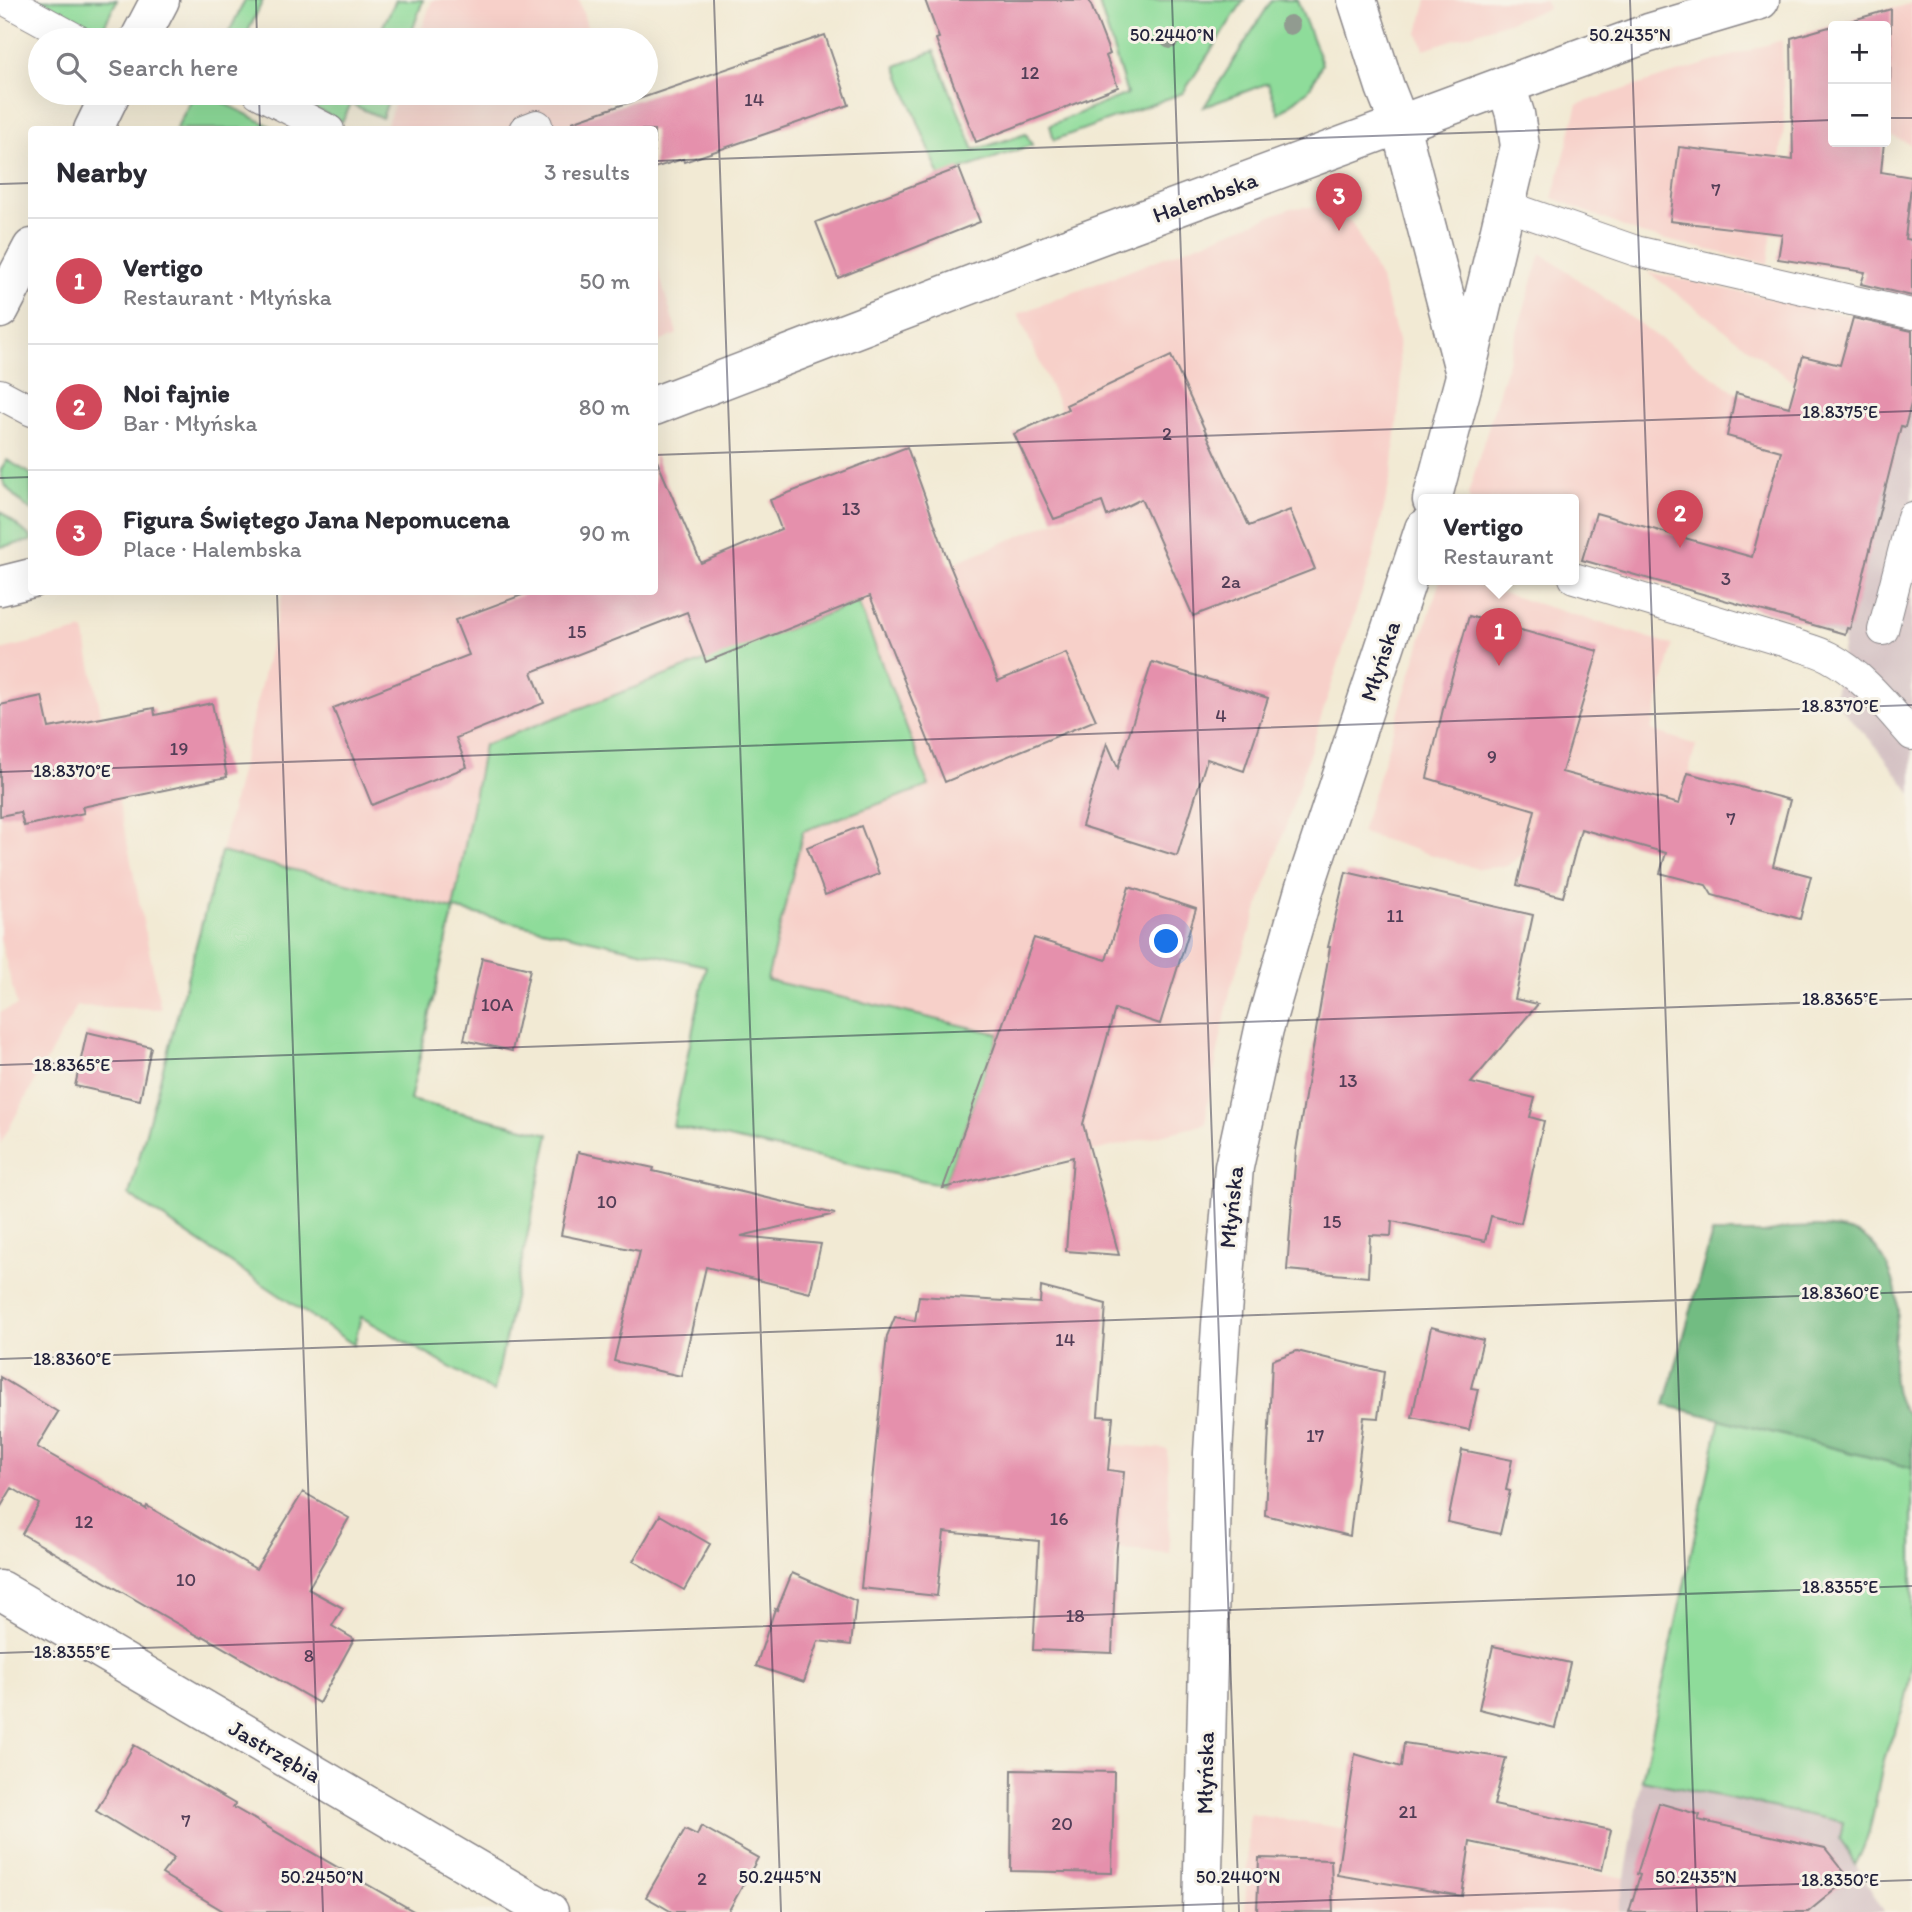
<!DOCTYPE html>
<meta charset="utf-8">
<style>
body{margin:0;font-family:Itim,sans-serif;background:#f2f2f3;color:#2b2b33}
.controls{position:absolute;right:21px;top:21px;display:grid;overflow:hidden;border-radius:7px;box-shadow:0 7px 28px #0002}
.controls button{width:63px;height:63px;display:grid;place-items:center;padding:0;border:0;border-bottom:2px solid #e1e1e2;background:#fff;color:#2b2b33;font:35px sans-serif}
.you{position:absolute;left:1167px;top:942px;width:24px;height:24px;margin:-18px;border:5px solid #fff;border-radius:50%;background:#1a73e8;box-shadow:0 0 0 10px #1a73e833}
.badge{display:grid;place-items:center;width:46px;height:46px;border-radius:50%;background:#d1495b;color:#fff;font-size:23px;font-weight:700}
.pin{position:absolute;translate:-50% -58px;filter:drop-shadow(0 2px 4px #0008)}
.pin::after{content:'';position:absolute;top:37px;width:24px;height:21px;background:inherit;clip-path:polygon(0 0,100% 0,50% 100%)}
.popup{position:absolute;left:1418px;top:494px;width:161px;height:91px;box-sizing:border-box;display:grid;place-content:center;border-radius:7px;background:#fff;filter:drop-shadow(0 2px 5px #0005);font-size:23px;white-space:nowrap;color:#7c7c81}
.popup b{font-size:26px;color:#2b2b33}
.popup::after{content:'';position:absolute;left:50%;top:100%;margin-left:-14px;border:14px solid transparent;border-top-color:#fff}
.list{margin:0;padding:0;list-style:none}
h2{display:flex;justify-content:space-between;align-items:center;height:91px;margin:0;padding:0 28px;font-size:30px}
h2 small{font-size:23px;font-weight:400;color:#7c7c81}
.list li{display:grid;grid-template-columns:46px 1fr auto;gap:21px;align-items:center;box-sizing:border-box;height:126px;padding:0 28px;border-top:2px solid #e1e1e2}
.list b{display:block;font-size:26px;white-space:nowrap}
.list p{margin:0;font-size:23px;white-space:nowrap;color:#7c7c81}
.list em{font-size:23px;font-style:normal;color:#7c7c81}
.icon{flex:none;width:38px;height:38px;fill:none;stroke:currentColor;stroke-width:2;stroke-linecap:round;stroke-linejoin:round}
.map{position:relative;flex:none;width:1912px;height:1912px;overflow:hidden}
.search{position:absolute;background:#fff;box-shadow:0 7px 28px #0002;left:28px;top:28px;width:630px;height:77px;display:flex;align-items:center;gap:18px;box-sizing:border-box;padding:0 24px;border-radius:38px;color:#7c7c81;font-size:26px}
.panel{position:absolute;background:#fff;box-shadow:0 7px 28px #0002;left:28px;top:126px;width:630px;height:469px;border-radius:7px}
.map>svg:first-child{display:block}
.built{fill:#f7d0c9}
.industrial{fill:#d2bec1}
.green{fill:#8edc9a;stroke:#587f6a;stroke-width:2}
.forest{fill:#72bc82;stroke:#4a6f5e;stroke-width:2}
.building{fill:#e590ac}
.lines{fill:none;stroke-linecap:round;stroke-linejoin:round}
.lane-casing{stroke:#8a8688;stroke-width:32}
.street-casing{stroke:#8a8688;stroke-width:41}
.secondary-casing{stroke:#8a8688;stroke-width:41}
.lane{stroke:#fff;stroke-width:30}
.street{stroke:#fff;stroke-width:38}
.secondary{stroke:#fff;stroke-width:38}
.tree{fill:#919b90}
.ticks{fill:none;stroke:#22223b;stroke-width:2;stroke-opacity:0.45}
.labels{text-anchor:middle;stroke-width:6;stroke-linejoin:round;paint-order:stroke}
.number-label{font-size:19px;fill:#533e57}
.street-label{font-size:23px;fill:#22223b;stroke:#f7f3e8}
.ticks-label{font-size:18px;text-anchor:middle;fill:#22223b;stroke:#f7f3e8;stroke-width:6;stroke-linejoin:round;paint-order:stroke}
</style>
<div class="map">
<svg width="1912" height="1912" viewBox="0 0 1912 1912">
<rect width="100%" height="100%" fill="#f7f3e8"/>
<filter id="ink" filterUnits="userSpaceOnUse"><feTurbulence type="fractalNoise" baseFrequency=".0143" numOctaves="2"/><feDisplacementMap in="SourceGraphic" scale="14" xChannelSelector="R" yChannelSelector="G"/><feConvolveMatrix kernelMatrix="1 2 1 2 8 2 1 2 1" color-interpolation-filters="sRGB"/></filter>
<filter id="wash" filterUnits="userSpaceOnUse"><feTurbulence type="fractalNoise" baseFrequency=".00686" numOctaves="4" result="noise"/><feDisplacementMap in="SourceGraphic" scale="28" xChannelSelector="R" yChannelSelector="G"/><feGaussianBlur stdDeviation="1.57" result="paint"/><feColorMatrix in="noise" values="0 0 0 0 0 0 0 0 0 0 0 0 0 0 0 0 0 1.4 0 .05"/><feComposite in="paint" operator="in"/></filter>
<g filter="url(#wash)">
<rect width="100%" height="100%" fill="#f2ead4"/>
<path class="built" d="M 432,0 L 579,0 L 591,40 L 418,40 Z
M 1427,0 L 1545,0 L 1548,9 L 1424,49 L 1418,33 Z
M 1912,3 L 1912,145 L 1887,134 L 1891,9 Z
M 1782,40 L 1784,127 L 1768,264 L 1641,234 L 1553,198 L 1578,104 Z
M 398,93 L 607,93 L 617,129 L 385,130 Z
M 1326,206 L 1352,223 L 1381,281 L 1398,339 L 1401,386 L 1392,472 L 1373,557 L 1285,829 L 1231,987 L 1207,1107 L 1206,1124 L 946,1187 L 944,1185 L 999,1034 L 767,980 L 803,831 L 929,786 L 858,602 L 1102,502 L 1018,314 L 1291,208 Z
M 1541,253 L 1736,393 L 1848,423 L 1648,272 L 1874,321 L 1878,331 L 1801,621 L 1574,558 L 1574,500 L 1470,500 L 1468,494 Z
M 654,257 L 677,334 L 655,344 L 654,344 Z
M 654,463 L 737,649 L 484,745 L 453,909 L 221,852 L 283,592 L 654,592 Z
M 1440,580 L 1459,580 L 1673,645 L 1651,730 L 1696,745 L 1667,852 L 1534,817 L 1525,852 L 1507,866 L 1478,869 L 1361,833 Z
M 84,630 L 161,1009 L 77,1006 L 0,1144 L 0,1012 L 17,1006 L 0,938 L 0,650 Z
M 1019,1437 L 1167,1449 L 1170,1554 L 873,1527 Z
M 1249,1814 L 1465,1847 L 1625,1878 L 1619,1912 L 1245,1912 Z"/>
<path class="industrial" d="M 1912,187 L 1912,794 L 1874,744 L 1834,701 L 1844,640 L 1801,621 L 1878,332 L 1874,321 L 1888,275 L 1899,276 Z
M 1642,1780 L 1844,1822 L 1840,1838 L 1884,1912 L 1619,1912 Z"/>
<path class="green" d="M 32,0 L 117,0 L 98,39 L 35,5 Z
M 245,0 L 263,0 L 244,40 L 225,40 Z
M 396,0 L 423,0 L 409,40 L 376,40 Z
M 1098,0 L 1244,0 L 1183,93 L 1054,140 L 1050,125 L 1127,94 Z
M 1272,0 L 1297,0 L 1322,64 L 1310,88 L 1279,114 L 1268,83 L 1204,107 Z
M 934,51 L 974,150 L 1026,134 L 1032,145 L 940,177 L 896,66 Z
M 195,93 L 204,93 L 276,129 L 176,129 Z
M 285,93 L 331,93 L 345,100 L 349,93 L 391,93 L 382,118 L 351,104 L 342,122 Z
M 7,460 L 31,474 L 31,511 C 20,501 0,487 1,470 C 2,466 5,463 7,460 Z
M 0,511 L 31,537 L 31,541 L 0,547 Z
M 858,602 L 929,786 L 803,831 L 767,980 L 999,1034 L 944,1185 L 673,1126 L 706,966 L 454,909 L 410,1100 L 549,1134 L 494,1392 L 361,1317 L 354,1345 L 129,1195 L 221,852 L 453,909 L 484,745 Z
M 1720,1419 L 1912,1468 L 1912,1660 C 1910,1676 1908,1693 1903,1708 C 1898,1726 1889,1742 1884,1760 C 1875,1796 1874,1832 1855,1865 L 1840,1838 L 1843,1822 L 1642,1780 Z"/>
<path class="forest" d="M 1817,1227 C 1833,1228 1852,1229 1865,1238 C 1885,1252 1898,1285 1898,1309 C 1898,1320 1895,1331 1894,1342 C 1892,1364 1890,1405 1912,1417 L 1912,1468 L 1665,1405 L 1712,1233 L 1764,1233 L 1791,1228 Z"/>
<g id="blocks">
<path class="building" d="M 925,0 L 1089,0 L 1110,54 L 1106,56 L 1118,87 L 976,142 L 936,39 L 939,38 Z
M 1891,9 L 1890,94 L 1886,129 L 1886,26 L 1833,26 L 1833,142 L 1884,142 L 1881,172 L 1912,177 L 1905,239 L 1912,240 L 1912,296 L 1861,284 L 1865,272 L 1778,259 L 1782,234 L 1670,221 L 1679,147 L 1793,160 L 1791,38 Z
M 825,35 L 849,105 L 684,162 L 683,159 L 654,168 L 654,130 L 573,130 L 572,122 Z
M 959,168 L 980,222 L 838,278 L 816,222 Z
M 1853,318 L 1912,331 L 1912,400 L 1905,427 L 1901,426 L 1850,629 L 1847,628 L 1845,634 L 1582,560 L 1596,513 L 1752,557 L 1781,451 L 1727,436 L 1736,393 L 1789,407 L 1803,356 L 1840,365 Z
M 1171,356 L 1249,526 L 1290,510 L 1315,569 L 1193,616 L 1141,499 L 1107,516 L 1102,502 L 1054,519 L 1014,434 L 1068,409 L 1066,405 Z
M 907,447 L 950,566 L 998,681 L 1066,653 L 1096,720 L 945,782 L 870,596 L 706,662 L 687,612 L 532,672 L 544,703 L 456,738 L 467,767 L 372,805 L 333,708 L 469,655 L 455,620 L 530,592 L 654,592 L 654,454 L 701,563 L 781,529 L 770,500 Z
M 1469,616 L 1598,651 L 1562,772 L 1679,804 L 1688,773 L 1790,800 L 1773,866 L 1811,876 L 1800,919 L 1712,895 L 1706,885 L 1660,873 L 1666,853 L 1581,829 L 1563,897 L 1517,885 L 1535,810 L 1427,778 L 1444,705 Z
M 1152,662 L 1268,698 L 1244,771 L 1207,759 L 1177,856 L 1082,826 L 1107,743 L 1118,768 Z
M 42,696 L 49,728 L 154,708 L 155,715 L 212,703 L 227,777 L 82,807 L 84,813 L 24,826 L 20,812 L 0,816 L 0,705 Z
M 861,826 L 879,874 L 825,895 L 807,847 Z
M 1346,872 L 1533,915 L 1515,999 L 1538,1004 L 1471,1083 L 1535,1098 L 1530,1117 L 1544,1121 L 1521,1223 L 1491,1216 L 1485,1241 L 1392,1221 L 1391,1236 L 1370,1235 L 1368,1277 L 1287,1270 L 1296,1150 L 1330,947 L 1328,947 Z
M 1129,887 L 1196,909 L 1160,1024 L 1115,1009 L 1083,1124 L 1119,1255 L 1066,1251 L 1073,1157 L 943,1188 L 1034,938 L 1106,960 Z
M 482,958 L 530,969 L 512,1051 L 464,1040 Z
M 87,1032 L 151,1047 L 140,1100 L 75,1086 Z
M 578,1152 L 654,1168 L 653,1171 L 835,1214 L 741,1236 L 821,1244 L 810,1293 L 706,1267 L 681,1376 L 614,1361 L 640,1251 L 561,1235 Z
M 1041,1287 L 1106,1304 L 1098,1416 L 1113,1417 L 1108,1470 L 1124,1472 L 1116,1555 L 1112,1653 L 1033,1650 L 1039,1541 L 944,1532 L 937,1596 L 861,1588 L 887,1336 L 895,1317 L 915,1321 L 919,1296 L 1040,1303 Z
M 1431,1327 L 1483,1340 L 1471,1388 L 1478,1389 L 1469,1430 L 1412,1417 Z
M 1297,1351 L 1384,1372 L 1378,1418 L 1364,1417 L 1350,1536 L 1265,1515 L 1272,1360 Z
M 0,1377 L 58,1412 L 37,1447 L 146,1509 L 147,1506 L 256,1569 L 303,1492 L 349,1518 L 308,1589 L 343,1608 L 332,1626 L 354,1639 L 319,1703 L 203,1636 L 202,1638 L 22,1534 L 39,1504 L 12,1488 L 0,1508 Z
M 1462,1450 L 1512,1460 L 1506,1490 L 1510,1491 L 1500,1534 L 1448,1522 Z
M 660,1515 L 710,1544 L 684,1590 L 633,1561 Z
M 792,1573 L 856,1601 L 851,1645 L 818,1641 L 804,1682 L 756,1666 L 775,1609 L 777,1610 Z
M 1493,1646 L 1570,1663 L 1555,1728 L 1479,1709 Z
M 1404,1743 L 1506,1758 L 1494,1805 L 1611,1830 L 1602,1870 L 1470,1842 L 1462,1896 L 1337,1875 L 1355,1754 L 1401,1767 Z
M 134,1745 L 235,1804 L 233,1807 L 415,1912 L 225,1912 L 162,1874 L 174,1858 L 96,1811 Z
M 1012,1770 L 1114,1772 L 1112,1873 L 1011,1871 Z
M 1659,1803 L 1700,1815 L 1698,1820 L 1825,1848 L 1849,1878 L 1808,1912 L 1629,1912 L 1640,1875 L 1637,1874 Z
M 701,1826 L 758,1858 L 728,1912 L 672,1912 L 646,1897 L 685,1829 L 697,1835 Z
M 1259,1858 L 1331,1860 L 1333,1912 L 1257,1912 Z"/>
</g>
</g>
<g filter="url(#ink)">
<use href="#blocks" fill-opacity="0" stroke="#8a8688" stroke-width="2"/>
<g class="lines">
<g class="lane-casing">
<path id="lane" d="M 5,0 L 78,40
M 258,93 L 329,130
M 524,130 L 537,125 L 538,130
M 1507,206 L 1636,251 L 1912,314
M 0,394 L 32,411
M 1574,578 L 1793,644 C 1805,648 1818,651 1829,657 C 1863,675 1887,707 1912,735
M 1883,630 L 1912,517"/>
</g>
<g class="street-casing">
<path id="street" d="M 1357,0 L 1385,87 L 1400,125 L 1464,370
M 139,40 L 160,0
M 93,130 L 111,93
M 0,309 L 32,248
M 1432,500 L 1465,376 L 1520,146 L 1515,114 L 1506,85
M 0,1590 L 549,1912
M 1202,1912 L 1213,1453 L 1221,1325 L 1234,1167 L 1264,1029 L 1304,890 L 1424,529"/>
</g>
<g class="secondary-casing">
<path id="secondary" d="M 654,406 L 1080,243 L 1506,85 L 1649,33 L 1760,0
M 0,586 L 32,578"/>
</g>
<use href="#lane" class="lane"/>
<use href="#street" class="street"/>
<use href="#secondary" class="secondary"/>
</g>
<g class="tree">
<circle cx="1290" cy="25" r="10"/>
<circle cx="1170" cy="39" r="10"/>
</g>
</g>
<path class="ticks" d="M 256,0 L 257,40M 714,0 L 781,1912M 1172,0 L 1239,1912M 1630,0 L 1697,1912M 259,93 L 260,130M 1886,118 L 1912,118M 654,161 L 1833,120M 0,184 L 32,183M 654,455 L 1912,411M 0,478 L 32,477M 277,592 L 323,1912M 0,772 L 1912,705M 0,1065 L 1912,999M 0,1359 L 1912,1292M 0,1653 L 1912,1586M 985,1912 L 1912,1880"/>
<g class="labels">
<g class="number-label">
<text x="1030" y="79">12</text>
<text x="754" y="106">14</text>
<text x="1716" y="196">7</text>
<text x="1167" y="440">2</text>
<text x="851" y="515">13</text>
<text x="1726" y="585">3</text>
<text x="1231" y="588">2a</text>
<text x="577" y="638">15</text>
<text x="1221" y="722">4</text>
<text x="179" y="755">19</text>
<text x="1492" y="763">9</text>
<text x="1731" y="825">7</text>
<text x="1395" y="922">11</text>
<text x="497" y="1011">10A</text>
<text x="1348" y="1087">13</text>
<text x="607" y="1208">10</text>
<text x="1332" y="1228">15</text>
<text x="1065" y="1346">14</text>
<text x="1315" y="1442">17</text>
<text x="1059" y="1525">16</text>
<text x="84" y="1528">12</text>
<text x="186" y="1586">10</text>
<text x="1075" y="1622">18</text>
<text x="309" y="1662">8</text>
<text x="1408" y="1818">21</text>
<text x="186" y="1827">7</text>
<text x="1062" y="1830">20</text>
<text x="702" y="1885">2</text>
</g>
<g class="street-label">
<text transform="translate(1205 197) rotate(-20)" y="8">Halembska</text>
<text transform="translate(1380 661) rotate(-72)" y="8">Młyńska</text>
<text transform="translate(1231 1207) rotate(-84)" y="8">Młyńska</text>
<text transform="translate(275 1751) rotate(30)" y="8">Jastrzębia</text>
<text transform="translate(1205 1773) rotate(-89)" y="8">Młyńska</text>
</g>
</g>
<g class="ticks-label">
<text x="1172" y="41">50.2440°N</text>
<text x="1630" y="41">50.2435°N</text>
<text x="1840" y="418">18.8375°E</text>
<text x="1840" y="712">18.8370°E</text>
<text x="72" y="777">18.8370°E</text>
<text x="1840" y="1005">18.8365°E</text>
<text x="72" y="1071">18.8365°E</text>
<text x="1840" y="1299">18.8360°E</text>
<text x="72" y="1365">18.8360°E</text>
<text x="1840" y="1593">18.8355°E</text>
<text x="72" y="1658">18.8355°E</text>
<text x="322" y="1883">50.2450°N</text>
<text x="780" y="1883">50.2445°N</text>
<text x="1238" y="1883">50.2440°N</text>
<text x="1696" y="1883">50.2435°N</text>
<text x="1840" y="1886">18.8350°E</text>
</g>
</svg>
<div class="controls">
<button>+</button>
<button>−</button>
</div>
<div class="you"></div>
<div class="pin badge" style="left:1499px;top:666px">1</div>
<div class="popup"><b>Vertigo</b>Restaurant</div>
<div class="pin badge" style="left:1680px;top:548px">2</div>
<div class="pin badge" style="left:1339px;top:231px">3</div>
<div class="search"><svg class="icon" aria-label="search" viewBox="0 0 24 24"><circle cx="10" cy="10" r="6"/><path d="M15 15l6 6"/></svg>Search here</div>
<section class="panel">
<h2>Nearby<small>3 results</small></h2>
<ul class="list">
<li><span class="badge">1</span><div><b>Vertigo</b><p>Restaurant · Młyńska</p></div><em>50 m</em></li>
<li><span class="badge">2</span><div><b>Noi fajnie</b><p>Bar · Młyńska</p></div><em>80 m</em></li>
<li><span class="badge">3</span><div><b>Figura Świętego Jana Nepomucena</b><p>Place · Halembska</p></div><em>90 m</em></li>
</ul>
</section>
</div>
